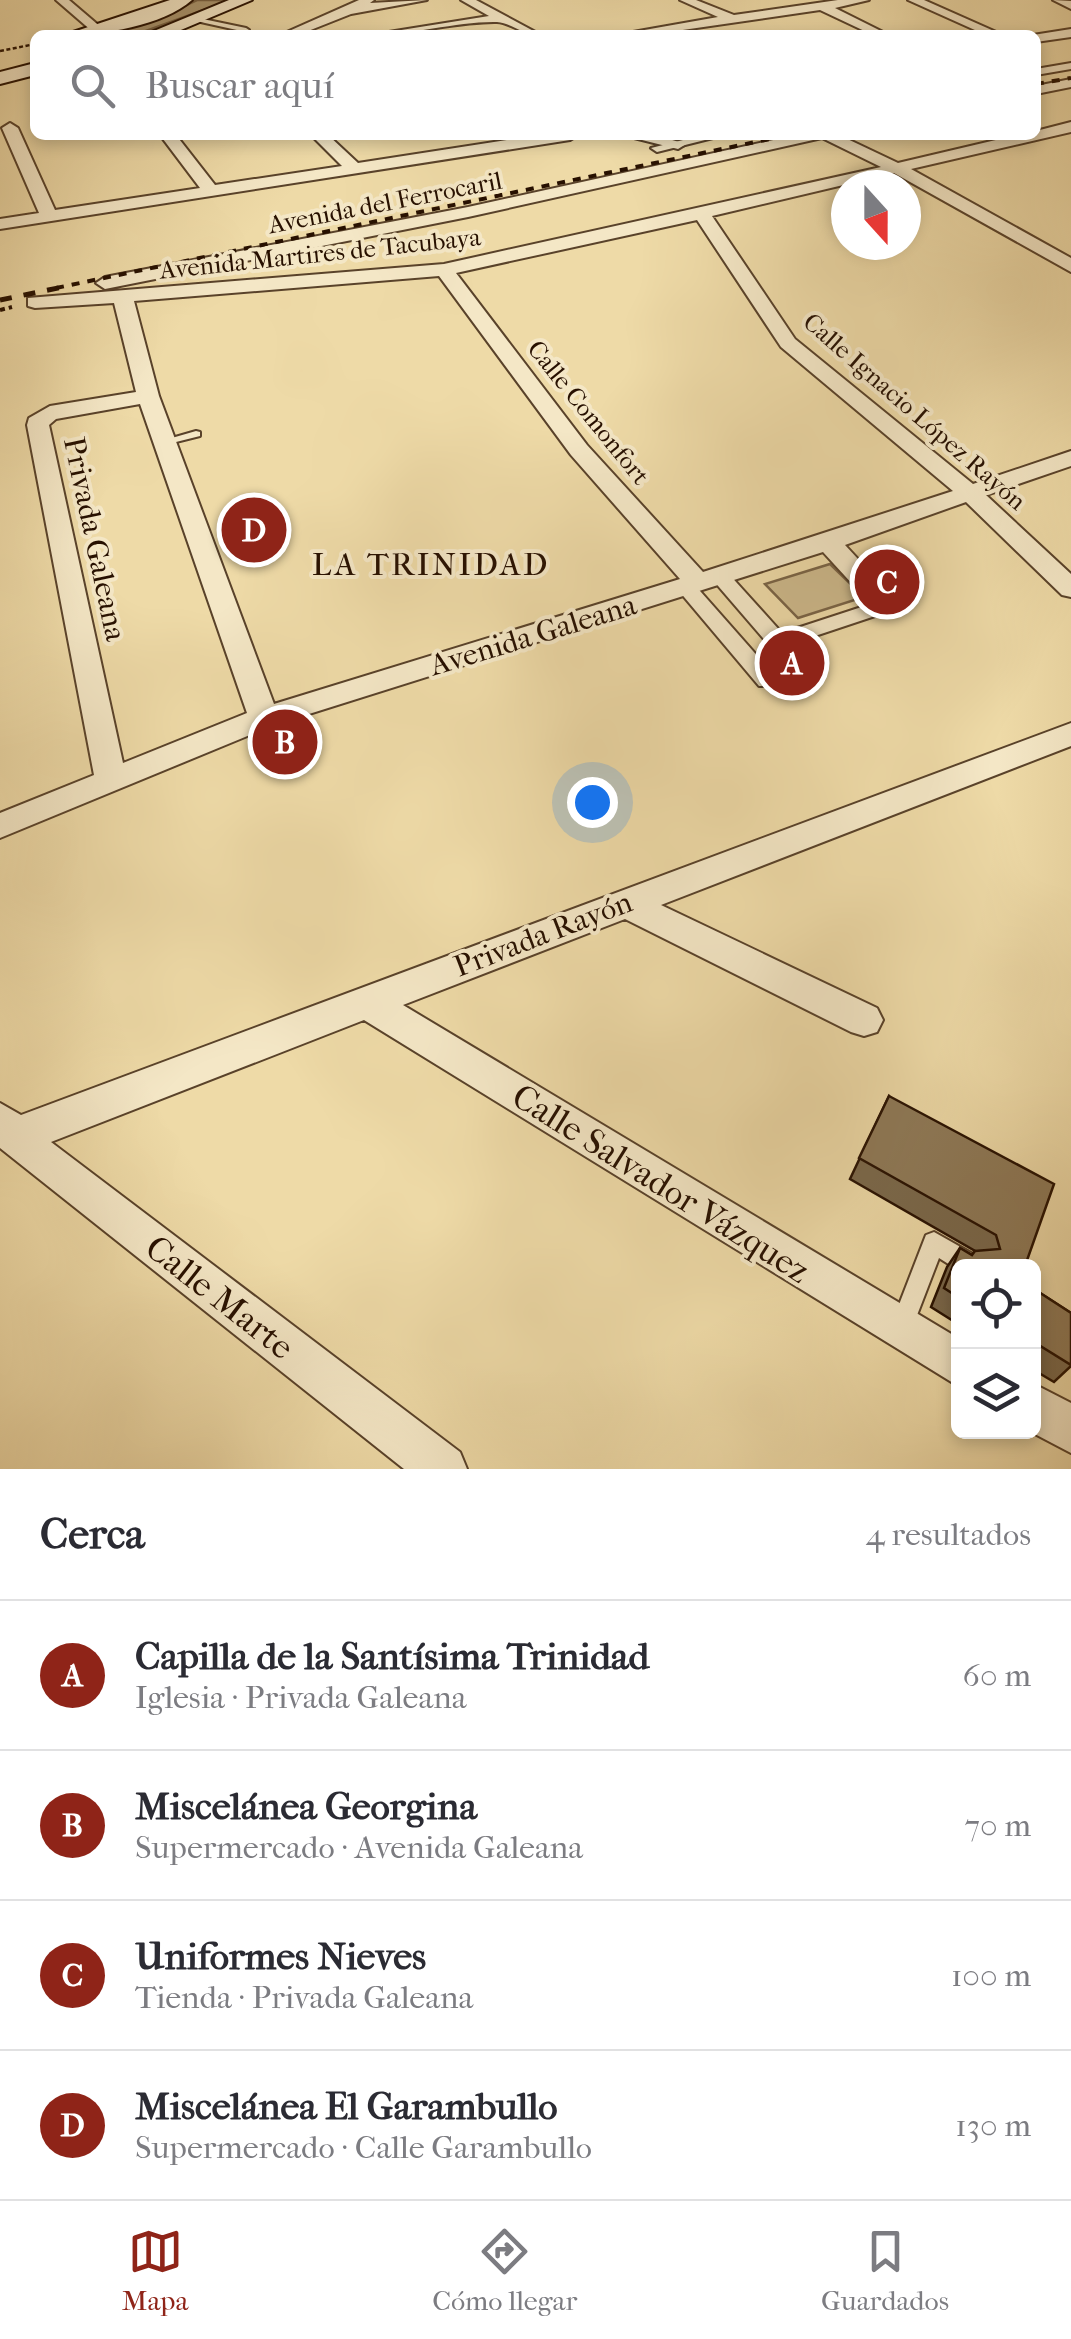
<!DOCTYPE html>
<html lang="es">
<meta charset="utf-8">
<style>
body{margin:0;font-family:"IM FELL French Canon",serif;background:#f7f7f7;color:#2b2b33}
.controls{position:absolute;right:30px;bottom:30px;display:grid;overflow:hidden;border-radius:15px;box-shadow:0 5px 15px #0003}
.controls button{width:90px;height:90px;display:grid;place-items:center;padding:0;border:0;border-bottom:2px solid #e1e1e2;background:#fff;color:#2b2b33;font:50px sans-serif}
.compass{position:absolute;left:831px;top:170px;width:90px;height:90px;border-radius:50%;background:#fff;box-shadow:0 5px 15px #0003;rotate:159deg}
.you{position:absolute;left:592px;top:802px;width:35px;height:35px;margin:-25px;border:8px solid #fff;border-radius:50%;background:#1a73e8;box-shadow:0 0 0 15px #1a73e833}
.badge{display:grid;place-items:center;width:65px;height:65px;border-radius:50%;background:#8f2418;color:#fff;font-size:32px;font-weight:700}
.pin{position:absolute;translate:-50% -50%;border:5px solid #fff;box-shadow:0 2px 10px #0006}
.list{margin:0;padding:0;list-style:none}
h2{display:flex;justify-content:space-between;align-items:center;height:130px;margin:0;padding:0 40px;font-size:42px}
h2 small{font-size:32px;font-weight:400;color:#7c7c81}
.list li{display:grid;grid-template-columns:65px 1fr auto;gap:30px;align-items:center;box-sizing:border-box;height:150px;padding:0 40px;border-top:2px solid #e1e1e2}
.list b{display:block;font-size:38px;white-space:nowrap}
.list p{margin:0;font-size:32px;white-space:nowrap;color:#7c7c81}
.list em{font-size:32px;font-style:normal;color:#7c7c81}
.icon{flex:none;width:55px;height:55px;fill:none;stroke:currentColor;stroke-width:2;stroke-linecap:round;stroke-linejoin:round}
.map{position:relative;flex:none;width:1071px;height:1469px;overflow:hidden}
.search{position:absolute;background:#fff;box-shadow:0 5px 15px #0003;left:30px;right:30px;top:30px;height:110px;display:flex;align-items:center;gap:25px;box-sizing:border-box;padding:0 35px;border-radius:15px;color:#7c7c81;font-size:38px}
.sheet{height:730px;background:#fff}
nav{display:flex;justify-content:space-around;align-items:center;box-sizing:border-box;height:140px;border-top:2px solid #e1e1e2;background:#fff;font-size:28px;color:#7c7c81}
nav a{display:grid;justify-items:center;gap:5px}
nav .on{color:#8f2418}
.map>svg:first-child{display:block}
.green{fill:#ccb88b;stroke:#7a6446;stroke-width:2.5}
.water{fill:#aa956e;stroke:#766042;stroke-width:2.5}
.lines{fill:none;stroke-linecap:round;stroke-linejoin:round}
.service-casing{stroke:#59422a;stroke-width:4}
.pedestrian-casing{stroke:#59422a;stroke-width:4}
.minor-casing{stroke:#59422a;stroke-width:4}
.secondary-casing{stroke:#271000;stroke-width:4}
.path-far1{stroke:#271000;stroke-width:2.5;stroke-dasharray:4 2.5;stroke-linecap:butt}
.path{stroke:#271000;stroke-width:4;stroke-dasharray:5 4;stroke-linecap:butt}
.service{fill:#f4e7c6;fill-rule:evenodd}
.pedestrian{fill:#f4e7c6;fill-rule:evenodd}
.minor{fill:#f4e7c6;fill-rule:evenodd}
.secondary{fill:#f4e7c6;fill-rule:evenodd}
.rail-far1{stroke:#271000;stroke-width:4;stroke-dasharray:8 8;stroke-linecap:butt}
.rail{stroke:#271000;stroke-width:5;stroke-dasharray:12 12;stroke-linecap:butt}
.wall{fill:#7a684b;stroke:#271000;stroke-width:2.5}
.building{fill:#8e7957;stroke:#271000;stroke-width:2.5}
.labels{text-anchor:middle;stroke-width:8;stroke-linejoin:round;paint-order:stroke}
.far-street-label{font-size:25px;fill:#271000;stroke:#f4e7c6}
.street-label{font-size:30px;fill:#271000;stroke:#f4e7c6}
.neighbourhood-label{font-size:32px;letter-spacing:2.5px;fill:#271000;stroke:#f4e7c6}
.near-street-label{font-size:35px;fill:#271000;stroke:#f4e7c6}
</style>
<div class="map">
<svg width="1071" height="1469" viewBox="0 0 1071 1469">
<rect width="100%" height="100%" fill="#eedaa7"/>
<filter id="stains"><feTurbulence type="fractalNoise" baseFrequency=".002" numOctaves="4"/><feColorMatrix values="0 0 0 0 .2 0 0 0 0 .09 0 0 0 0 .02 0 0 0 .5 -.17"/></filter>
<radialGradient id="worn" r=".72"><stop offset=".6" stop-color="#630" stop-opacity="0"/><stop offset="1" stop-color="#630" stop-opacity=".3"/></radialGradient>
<path class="green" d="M 830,564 L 864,597 L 798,618 L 765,584 Z"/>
<path class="water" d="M 197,0 L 231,0 L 135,35 L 91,35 L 167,14 Z"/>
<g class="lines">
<g class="service-casing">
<path id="service" d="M 198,18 L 246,28 L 249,30 L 246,32 L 196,21 Z
M 196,431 L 200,432 L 200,436 L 164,445 L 158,442 Z
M 934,1232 L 980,1258 L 983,1266 L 958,1266 L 958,1270 L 939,1258 L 909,1336 L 901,1339 L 893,1336 L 890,1328 L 926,1235 Z"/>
</g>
<g class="pedestrian-casing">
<path id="pedestrian" d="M 1071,63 L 1071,69 L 1036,75 L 1036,69 Z
M 703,135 L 725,135 L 657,152 L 651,148 Z
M 720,570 L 727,572 L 782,633 L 886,599 L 896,605 L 893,610 L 791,644 L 789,652 L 775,652 L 713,580 L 710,576 L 713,572 Z
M 686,581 L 693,583 L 775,676 L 778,681 L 775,686 L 759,686 L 679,591 L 676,587 L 679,583 Z"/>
</g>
<g class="minor-casing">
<path id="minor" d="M 56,0 L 69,0 L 103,29 L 93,32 Z
M 359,0 L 374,0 L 370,3 L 427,0 L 351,14 L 298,35 L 280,35 Z
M 461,0 L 476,0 L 541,35 C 522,35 512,23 497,22 C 459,21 412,35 370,35 L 489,16 Z
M 680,0 L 696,0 L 734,15 L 838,0 L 869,0 L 835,8 L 889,35 L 873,35 L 820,10 L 648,35 L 616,35 L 718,17 Z
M 908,0 L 924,0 L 1003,35 L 986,35 Z
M 1053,0 L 1071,1 L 1071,9 Z
M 1071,29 L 1071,37 L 1036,42 L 1036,35 L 1033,35 Z
M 1071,79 L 1071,87 L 1036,94 L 1036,86 Z
M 1071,122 L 1071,132 L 911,169 L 1071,258 L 1071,272 L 894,173 L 712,216 L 795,339 L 973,484 L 1071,451 L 1071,466 L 986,495 L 1071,574 L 1071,597 L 1062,595 L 966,502 L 845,545 L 895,599 L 899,605 L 895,611 L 877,611 L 823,552 L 274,725 L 0,838 L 0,813 L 94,775 L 27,425 L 29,418 L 50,406 L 136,392 L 114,303 L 35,308 L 28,306 L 28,298 L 444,264 L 881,167 L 822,138 L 468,217 L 105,289 L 96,283 L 105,277 L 468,207 L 796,135 L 839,135 L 898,163 L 1017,135 L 1036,135 L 1036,131 ZM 697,220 L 781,347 L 953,491 L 703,572 L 587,445 L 456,273 ZM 439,276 L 571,455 L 680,579 L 274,704 L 159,396 L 134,301 ZM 140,404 L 247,713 L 123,763 L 49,425 L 56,419 Z
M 10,123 L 18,128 L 55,210 L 200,188 L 160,135 L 176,135 L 215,185 L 342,166 L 311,135 L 328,135 L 358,163 L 540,135 L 578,135 L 570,140 L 0,229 L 0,219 L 39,213 L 2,128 Z
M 622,135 L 655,135 L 686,144 L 678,149 Z
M 1071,723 L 1071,746 L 661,905 L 877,1008 L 883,1020 L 877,1032 L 864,1036 L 851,1032 L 625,919 L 403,1005 L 958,1338 L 958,1386 L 364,1020 L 51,1142 L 460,1452 L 467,1469 L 404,1469 L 0,1148 L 0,1103 L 21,1115 Z
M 1034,1384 L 1071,1403 L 1071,1453 L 1031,1432 Z"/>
</g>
<g class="secondary-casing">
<path id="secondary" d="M 170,0 L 192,0 C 162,26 103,35 64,35 Z
M 229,0 L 252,0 L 169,35 L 149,33 Z
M 35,63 L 35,75 L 0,84 L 0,72 Z"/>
</g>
<path class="path-far1" d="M 0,51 L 35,44"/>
<path class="path" d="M 0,310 L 12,307"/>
<use href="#service" class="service"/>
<use href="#pedestrian" class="pedestrian"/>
<use href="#minor" class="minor"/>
<use href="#secondary" class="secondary"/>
<path class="rail-far1" d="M 1036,84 L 1071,78
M 56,288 L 789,135"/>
<path class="rail" d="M 0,300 L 68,286"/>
</g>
<path class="wall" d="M 889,1096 L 1025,1266 L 958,1266 L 958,1324 L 931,1307 L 947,1267 L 960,1248 L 972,1255 L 975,1251 L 850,1179 Z
M 1034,1289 L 1071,1313 L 1071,1366 L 1054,1382 L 1034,1370 Z"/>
<path class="building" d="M 889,1096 L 1054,1184 L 1025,1266 L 958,1266 L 958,1297 L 944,1288 L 960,1248 L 972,1255 L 975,1251 L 1000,1249 L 996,1235 L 859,1158 Z
M 1034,1289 L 1071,1313 L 1071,1365 L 1034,1342 Z"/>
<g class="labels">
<g class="far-street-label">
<text transform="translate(385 202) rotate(-11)" y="9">Avenida del Ferrocaril</text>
<text transform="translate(320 253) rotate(-6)" y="9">Avenida Martires de Tacubaya</text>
<text transform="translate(915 411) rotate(41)" y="9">Calle Ignacio López Rayón</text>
<text transform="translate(589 412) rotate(51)" y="9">Calle Comonfort</text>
</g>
<g class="street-label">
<text transform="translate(95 539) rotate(78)" y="10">Privada Galeana</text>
<text transform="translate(533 635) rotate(-17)" y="10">Avenida Galeana</text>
<text transform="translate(543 934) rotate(-21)" y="10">Privada Rayón</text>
</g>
<g class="neighbourhood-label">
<text x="431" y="575">LA TRINIDAD</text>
</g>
<g class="near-street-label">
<text transform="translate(661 1183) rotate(32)" y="12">Calle Salvador Vázquez</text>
<text transform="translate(220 1297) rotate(38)" y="12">Calle Marte</text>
</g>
</g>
<rect width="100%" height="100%" filter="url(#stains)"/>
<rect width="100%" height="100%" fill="url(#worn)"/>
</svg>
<div class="controls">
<button><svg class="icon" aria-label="locate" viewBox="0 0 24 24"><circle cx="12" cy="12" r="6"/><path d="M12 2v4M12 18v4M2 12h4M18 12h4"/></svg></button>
<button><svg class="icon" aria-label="layers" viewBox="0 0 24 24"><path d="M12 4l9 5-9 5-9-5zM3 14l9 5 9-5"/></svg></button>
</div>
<svg class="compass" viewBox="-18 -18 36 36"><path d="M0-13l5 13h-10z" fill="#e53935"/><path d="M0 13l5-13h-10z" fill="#7c7c81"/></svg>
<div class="you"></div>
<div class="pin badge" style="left:792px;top:663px">A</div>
<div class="pin badge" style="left:285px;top:742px">B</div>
<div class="pin badge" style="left:887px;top:582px">C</div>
<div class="pin badge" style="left:254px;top:530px">D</div>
<div class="search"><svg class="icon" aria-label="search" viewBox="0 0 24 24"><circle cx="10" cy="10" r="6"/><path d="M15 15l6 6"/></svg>Buscar aquí</div>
</div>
<section class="sheet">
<h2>Cerca<small>4 resultados</small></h2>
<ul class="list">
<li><span class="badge">A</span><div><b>Capilla de la Santísima Trinidad</b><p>Iglesia · Privada Galeana</p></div><em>60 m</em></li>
<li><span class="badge">B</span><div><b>Miscelánea Georgina</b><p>Supermercado · Avenida Galeana</p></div><em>70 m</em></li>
<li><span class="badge">C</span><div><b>Uniformes Nieves</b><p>Tienda · Privada Galeana</p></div><em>100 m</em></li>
<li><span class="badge">D</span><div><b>Miscelánea El Garambullo</b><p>Supermercado · Calle Garambullo</p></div><em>130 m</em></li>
</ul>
</section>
<nav>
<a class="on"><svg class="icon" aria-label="map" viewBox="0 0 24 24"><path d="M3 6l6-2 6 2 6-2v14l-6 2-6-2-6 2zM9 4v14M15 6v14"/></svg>Mapa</a>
<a><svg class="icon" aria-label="directions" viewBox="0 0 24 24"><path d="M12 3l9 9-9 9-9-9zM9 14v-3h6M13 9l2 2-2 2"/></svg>Cómo llegar</a>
<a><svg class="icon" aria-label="saved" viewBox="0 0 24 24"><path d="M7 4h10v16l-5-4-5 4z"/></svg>Guardados</a>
</nav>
